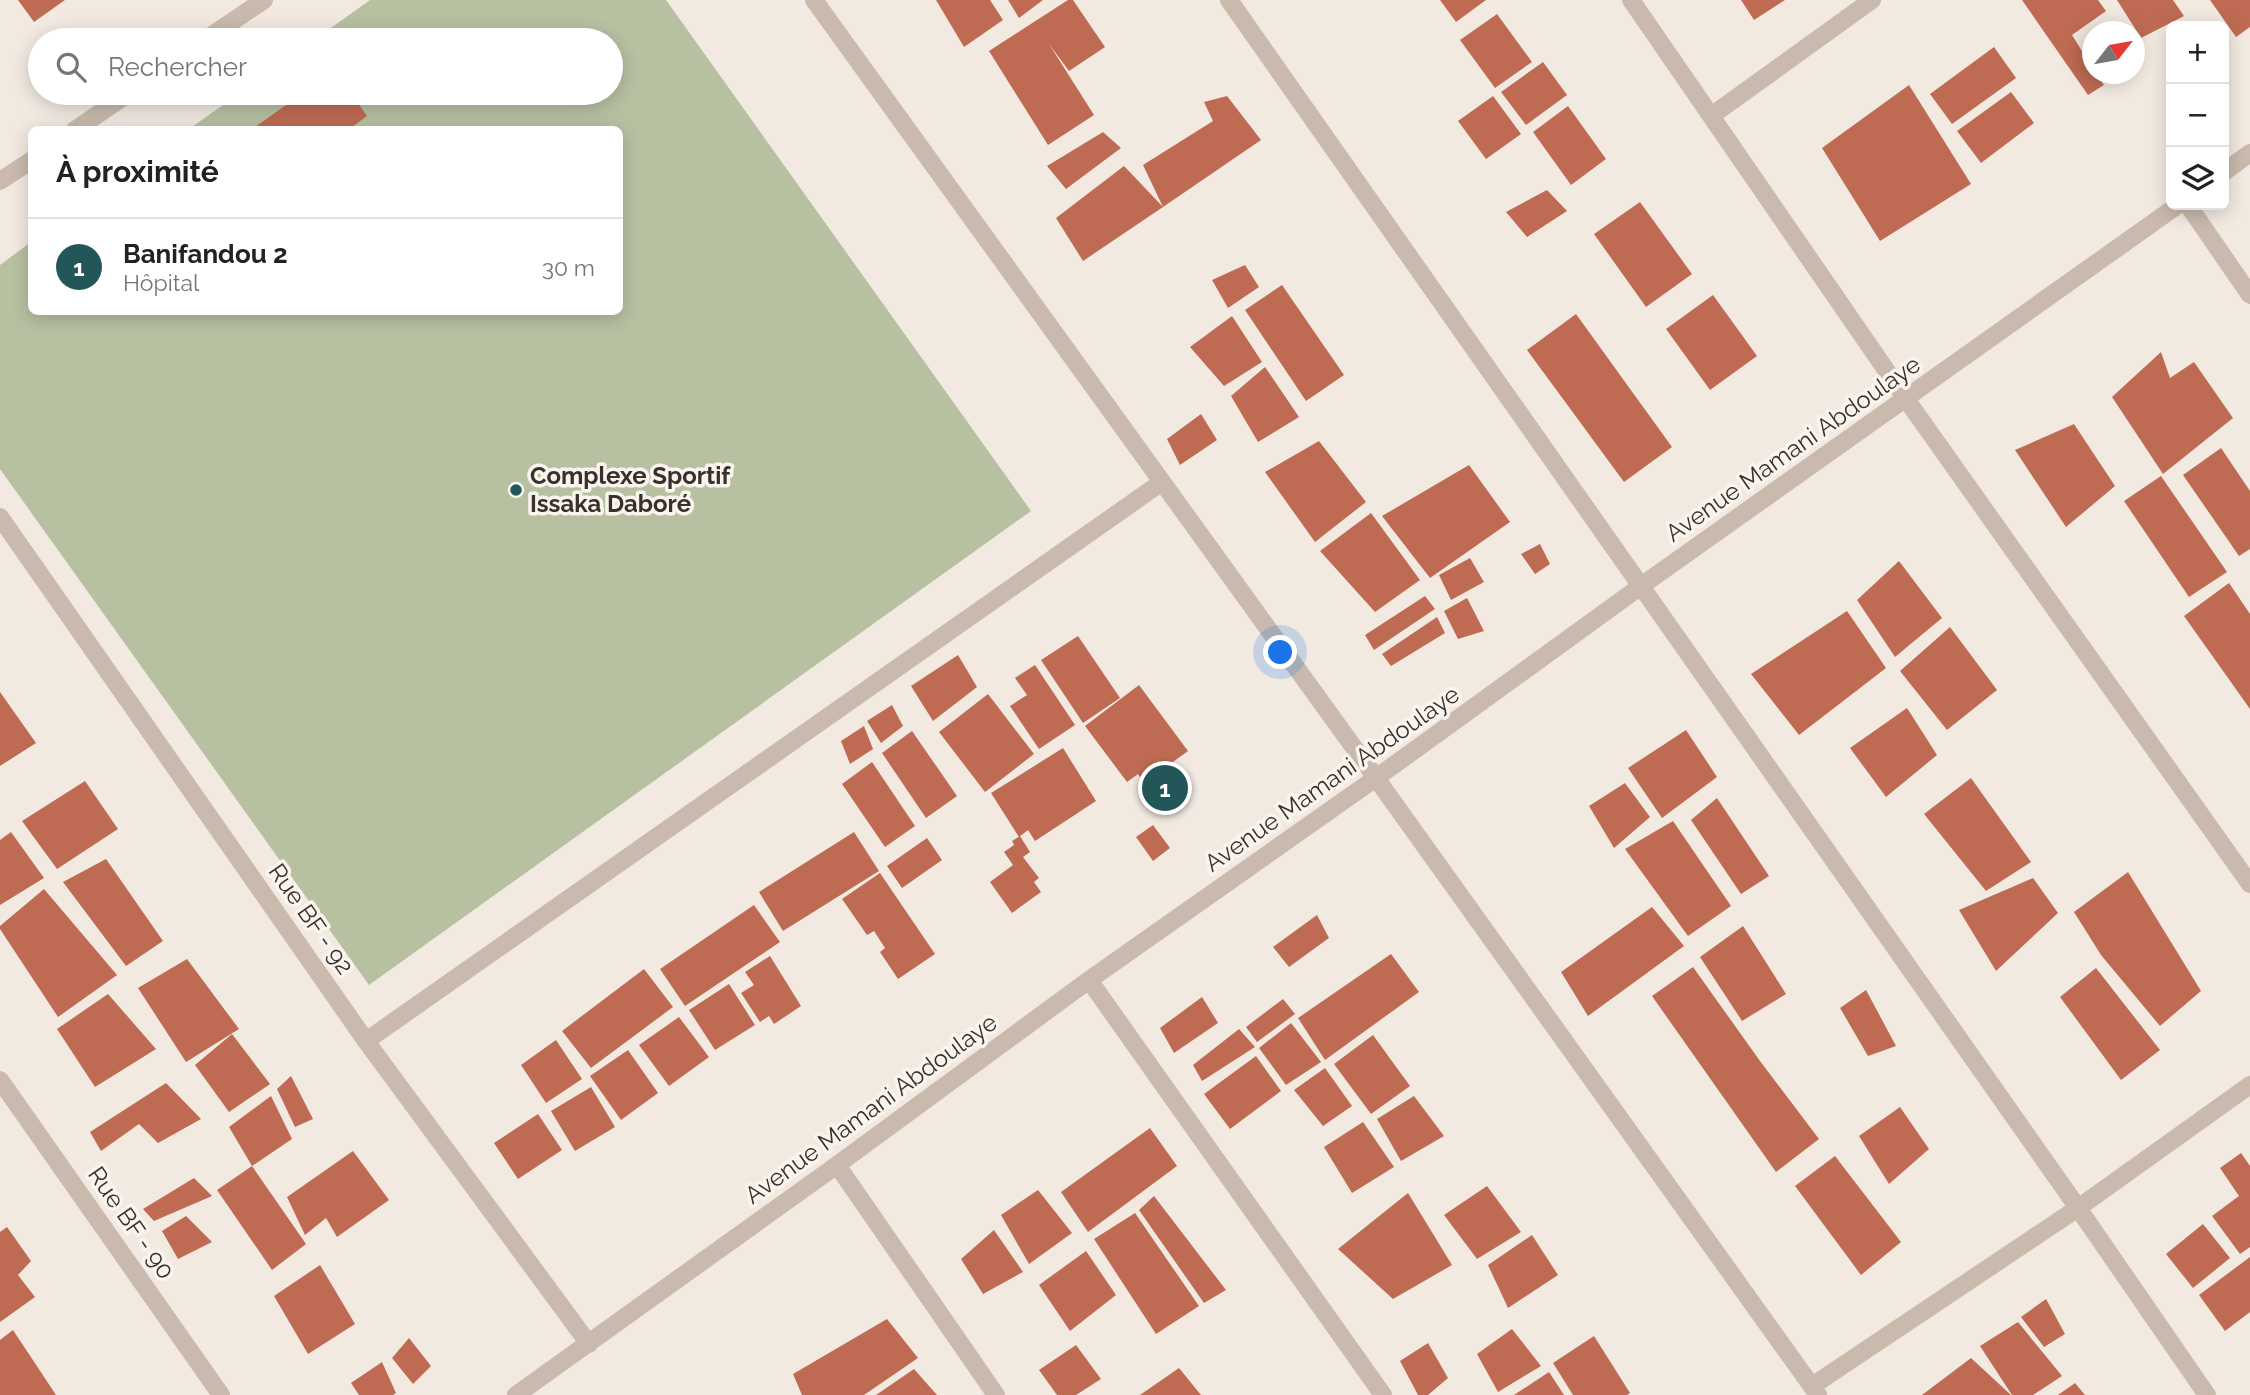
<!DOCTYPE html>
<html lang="fr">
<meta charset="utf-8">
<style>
body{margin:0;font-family:Raleway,sans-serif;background:#f2f2f2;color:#222}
.controls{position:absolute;right:21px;top:21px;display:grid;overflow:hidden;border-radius:10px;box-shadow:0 4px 18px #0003}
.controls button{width:63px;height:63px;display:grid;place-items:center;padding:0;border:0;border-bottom:2px solid #e0e0e0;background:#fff;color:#222;font:35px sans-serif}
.compass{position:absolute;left:2082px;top:21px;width:63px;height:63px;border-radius:50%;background:#fff;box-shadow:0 4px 18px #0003;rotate:59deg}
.you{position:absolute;left:1281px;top:653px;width:24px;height:24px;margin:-18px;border:5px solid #fff;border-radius:50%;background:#1a73e8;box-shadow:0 0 0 10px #1a73e833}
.badge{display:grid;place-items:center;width:46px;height:46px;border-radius:50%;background:#235659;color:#fff;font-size:23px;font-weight:700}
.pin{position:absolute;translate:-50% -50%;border:4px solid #fff;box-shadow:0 2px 7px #0006}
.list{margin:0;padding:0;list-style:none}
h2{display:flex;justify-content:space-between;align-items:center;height:91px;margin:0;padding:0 28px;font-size:30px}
h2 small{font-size:23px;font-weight:400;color:#767676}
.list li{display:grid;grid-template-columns:46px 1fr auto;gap:21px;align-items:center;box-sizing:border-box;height:98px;padding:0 28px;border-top:2px solid #e0e0e0}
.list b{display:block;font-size:26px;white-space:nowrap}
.list p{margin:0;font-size:23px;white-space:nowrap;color:#767676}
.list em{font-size:23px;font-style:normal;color:#767676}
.icon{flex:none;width:38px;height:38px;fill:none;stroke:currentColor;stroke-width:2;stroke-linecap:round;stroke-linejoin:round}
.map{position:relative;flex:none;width:2250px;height:1395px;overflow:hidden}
.search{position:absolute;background:#fff;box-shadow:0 4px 18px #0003;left:28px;top:28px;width:595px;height:77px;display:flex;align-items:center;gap:18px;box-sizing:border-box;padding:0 24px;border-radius:38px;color:#767676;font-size:26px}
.panel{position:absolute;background:#fff;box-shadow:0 4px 18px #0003;left:28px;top:126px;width:595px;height:189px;border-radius:10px}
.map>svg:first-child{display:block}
.green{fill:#b7c1a2}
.building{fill:#bf6b53}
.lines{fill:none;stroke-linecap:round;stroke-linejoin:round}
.minor{stroke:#cabaad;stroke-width:18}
.poi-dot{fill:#235659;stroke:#faf4ee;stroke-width:2.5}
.labels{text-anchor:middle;stroke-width:7;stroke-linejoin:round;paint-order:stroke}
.street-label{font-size:24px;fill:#39302b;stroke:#faf4ee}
.poi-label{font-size:24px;font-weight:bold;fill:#39302b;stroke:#faf4ee;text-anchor:start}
</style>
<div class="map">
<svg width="2250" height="1395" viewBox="0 0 2250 1395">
<rect width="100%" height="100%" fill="#f2eae1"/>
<path class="green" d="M 370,0 L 666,0 L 1031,511 L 369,985 L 0,469 L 0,265 L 31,242 L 32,312 L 620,312 L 620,130 L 189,129 L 240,93 L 611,93 L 611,40 L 314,40 Z"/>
<path class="building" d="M 18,0 L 65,0 L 34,22 Z
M 936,0 L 990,0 L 1003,20 L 964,47 Z
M 1008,0 L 1043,0 L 1019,18 Z
M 1068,0 L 1073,0 L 1105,47 L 1069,71 L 1049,44 L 1094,115 L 1048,145 L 989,51 Z
M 1440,0 L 1486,0 L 1456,22 Z
M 1741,0 L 1785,0 L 1754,20 Z
M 2022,0 L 2098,0 L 2106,11 L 2072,35 L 2092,67 L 2092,74 L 2096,74 L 2104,85 L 2088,95 Z
M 2117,0 L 2173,0 L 2184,16 L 2141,38 Z
M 2210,0 L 2250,0 L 2250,27 L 2236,37 Z
M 1497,14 L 1532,62 L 1495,88 L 1460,40 Z
M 1994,47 L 2016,78 L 1952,124 L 1930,94 Z
M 1543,62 L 1567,95 L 1526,125 L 1501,92 Z
M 1909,85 L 1971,184 L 1880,241 L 1822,148 Z
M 2011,92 L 2034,123 L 1981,163 L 1957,131 Z
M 303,93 L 351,93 L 367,116 L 348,130 L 251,130 Z
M 1227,96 L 1261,140 L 1163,207 L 1143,165 L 1213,121 L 1204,102 Z
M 1493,96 L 1521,134 L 1486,159 L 1458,121 Z
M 1568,106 L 1606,159 L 1571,185 L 1533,132 Z
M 1103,132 L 1121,148 L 1066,189 L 1047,166 Z
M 1124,166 L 1163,207 L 1083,261 L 1056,218 Z
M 1547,190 L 1567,211 L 1527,237 L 1506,212 Z
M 1640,202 L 1692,274 L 1646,307 L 1594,234 Z
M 1245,265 L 1259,287 L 1228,308 L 1212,280 Z
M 1282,285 L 1344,375 L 1306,401 L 1245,310 Z
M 1713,295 L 1757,356 L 1710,390 L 1666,329 Z
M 1576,314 L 1672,447 L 1624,482 L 1527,350 Z
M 1232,316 L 1262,362 L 1224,386 L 1190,347 Z
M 2161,352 L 2170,378 L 2194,362 L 2233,418 L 2163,474 L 2112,397 Z
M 1265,367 L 1299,417 L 1258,442 L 1231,396 Z
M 1201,414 L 1217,440 L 1180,465 L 1167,439 Z
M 2074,424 L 2115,486 L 2066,527 L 2015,450 Z
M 1319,441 L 1366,502 L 1315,542 L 1265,472 Z
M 2221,448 L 2250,491 L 2250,549 L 2239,556 L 2183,475 Z
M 1469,465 L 1510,522 L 1430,578 L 1382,516 Z
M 2161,476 L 2227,572 L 2189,597 L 2124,501 Z
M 1371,513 L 1420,580 L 1375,612 L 1320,551 Z
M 1540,544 L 1550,564 L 1535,574 L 1521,554 Z
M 1470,558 L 1484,582 L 1451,600 L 1439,575 Z
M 1899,561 L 1942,618 L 1895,657 L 1857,600 Z
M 2229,583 L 2250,614 L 2250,709 L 2184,616 Z
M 1425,596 L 1435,609 L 1374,650 L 1365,635 Z
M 1467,598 L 1484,631 L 1458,639 L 1444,611 Z
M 1847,611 L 1886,668 L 1799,735 L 1751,674 Z
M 1437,617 L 1445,633 L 1391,666 L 1382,654 Z
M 1950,627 L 1997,690 L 1947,730 L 1900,671 Z
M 1078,636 L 1120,698 L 1083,723 L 1041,660 Z
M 958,655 L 977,687 L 933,721 L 911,686 Z
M 1035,665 L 1075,725 L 1039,749 L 1010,706 L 1027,695 L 1015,678 Z
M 1139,685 L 1188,751 L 1144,783 L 1138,774 L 1127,782 L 1085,726 Z
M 0,692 L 36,743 L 0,766 Z
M 988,694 L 1034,754 L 985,792 L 939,732 Z
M 892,705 L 903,726 L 881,743 L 867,721 Z
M 1907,708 L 1937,755 L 1886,797 L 1850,748 Z
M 864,726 L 873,749 L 850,764 L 841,741 Z
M 1686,730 L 1717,777 L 1662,818 L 1628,768 Z
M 912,731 L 957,796 L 926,818 L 882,753 Z
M 1063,748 L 1096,801 L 1035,841 L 1028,830 L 1019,837 L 991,793 Z
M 872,762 L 915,826 L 885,847 L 842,784 Z
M 1971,778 L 2031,862 L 1986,891 L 1924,814 Z
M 85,781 L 118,829 L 57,869 L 22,821 Z
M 1625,783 L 1650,817 L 1614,848 L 1589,806 Z
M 1717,798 L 1769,876 L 1741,894 L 1691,820 Z
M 1673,821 L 1731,906 L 1688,936 L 1625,849 Z
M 1153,825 L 1170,848 L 1153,861 L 1136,837 Z
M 11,832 L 44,878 L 0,905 L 0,840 Z
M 854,832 L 879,871 L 783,931 L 759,892 Z
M 1020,836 L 1030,852 L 1023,857 L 1039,878 L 1034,882 L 1041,892 L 1012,913 L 990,882 L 1013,865 L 1004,852 L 1014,845 L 1012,841 Z
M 927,838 L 942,860 L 902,888 L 887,866 Z
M 106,859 L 163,941 L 126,966 L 63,882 Z
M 2128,872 L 2201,991 L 2160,1026 L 2101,955 L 2074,912 Z
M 880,873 L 935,954 L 898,979 L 880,952 L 885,948 L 874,931 L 867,935 L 842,899 Z
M 2033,878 L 2058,913 L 1996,971 L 1959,910 Z
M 44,889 L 117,975 L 58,1017 L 0,929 L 0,926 Z
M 754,905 L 780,942 L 685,1006 L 660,969 Z
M 1652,907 L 1684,946 L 1588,1016 L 1561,972 Z
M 1317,915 L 1329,938 L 1289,967 L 1273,947 Z
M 1743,926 L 1786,994 L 1742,1021 L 1700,957 Z
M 1391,954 L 1419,992 L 1325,1060 L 1298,1018 Z
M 770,956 L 801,1006 L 774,1024 L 769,1016 L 760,1022 L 741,993 L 754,985 L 745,972 Z
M 187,959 L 239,1029 L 186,1062 L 138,988 Z
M 1693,967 L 1760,1061 L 1819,1139 L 1776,1172 L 1652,996 Z
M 2096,968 L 2160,1050 L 2121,1080 L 2060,997 Z
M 644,969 L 673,1007 L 591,1068 L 562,1031 Z
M 729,984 L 755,1025 L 715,1050 L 689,1010 Z
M 1866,990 L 1896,1046 L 1868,1056 L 1840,1008 Z
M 108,994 L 156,1049 L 95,1087 L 57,1029 Z
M 1202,997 L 1218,1023 L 1174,1053 L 1160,1028 Z
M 1283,999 L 1295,1014 L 1257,1042 L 1246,1027 Z
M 679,1017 L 709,1057 L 669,1086 L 639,1045 Z
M 1291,1023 L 1321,1062 L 1286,1085 L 1259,1048 Z
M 1239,1029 L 1255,1047 L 1202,1081 L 1193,1065 Z
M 232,1034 L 270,1084 L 229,1112 L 195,1065 Z
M 1373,1035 L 1410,1086 L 1371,1114 L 1334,1064 Z
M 556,1040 L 582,1079 L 546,1103 L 521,1065 Z
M 628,1050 L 658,1093 L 621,1120 L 590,1076 Z
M 1256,1056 L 1281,1091 L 1230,1129 L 1204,1094 Z
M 1325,1068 L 1352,1106 L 1323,1126 L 1294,1090 Z
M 291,1076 L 313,1119 L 295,1127 L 277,1089 Z
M 166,1083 L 201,1119 L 158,1143 L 139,1124 L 101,1151 L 90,1132 Z
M 591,1087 L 615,1127 L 575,1151 L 551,1111 Z
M 271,1096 L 292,1139 L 252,1166 L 306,1244 L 272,1270 L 217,1190 L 252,1166 L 229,1127 Z
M 1414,1096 L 1444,1136 L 1401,1161 L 1377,1119 Z
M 1900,1107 L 1929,1149 L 1889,1184 L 1859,1136 Z
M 538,1114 L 562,1150 L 518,1179 L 494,1143 Z
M 1363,1122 L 1394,1167 L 1352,1193 L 1324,1147 Z
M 1150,1128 L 1177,1166 L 1088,1232 L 1061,1192 Z
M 353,1151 L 389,1200 L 337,1237 L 326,1218 L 305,1235 L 287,1197 Z
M 2241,1153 L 2250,1166 L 2250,1247 L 2240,1254 L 2212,1216 L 2239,1196 L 2220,1168 Z
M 1835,1156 L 1901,1242 L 1861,1275 L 1795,1186 Z
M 194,1178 L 212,1196 L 154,1221 L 143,1209 Z
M 1487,1186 L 1521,1232 L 1477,1259 L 1444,1215 Z
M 1038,1190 L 1072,1233 L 1029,1264 L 1001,1215 Z
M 1408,1193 L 1452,1265 L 1393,1299 L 1338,1249 Z
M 1154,1196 L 1226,1290 L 1204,1303 L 1139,1210 Z
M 1135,1213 L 1199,1306 L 1156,1334 L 1094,1239 Z
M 186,1216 L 212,1242 L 178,1259 L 162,1231 Z
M 2203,1224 L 2230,1258 L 2193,1288 L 2166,1254 Z
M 7,1227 L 31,1261 L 18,1275 L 35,1297 L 0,1322 L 0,1232 Z
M 994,1230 L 1023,1272 L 983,1294 L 961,1259 Z
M 1532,1235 L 1558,1275 L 1508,1308 L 1488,1265 Z
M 1086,1251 L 1116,1295 L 1070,1331 L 1039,1285 Z
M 2250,1257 L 2250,1312 L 2225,1331 L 2199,1295 Z
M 320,1265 L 355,1324 L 308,1354 L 274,1296 Z
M 2046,1299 L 2065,1334 L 2044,1347 L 2021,1317 Z
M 887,1319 L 918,1358 L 864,1395 L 802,1395 L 793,1374 Z
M 2018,1322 L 2062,1376 L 2033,1395 L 2012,1395 L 1980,1346 Z
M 1512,1329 L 1541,1366 L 1498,1392 L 1477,1354 Z
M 13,1330 L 56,1395 L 0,1395 L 0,1340 Z
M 1594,1336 L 1630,1393 L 1627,1395 L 1573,1395 L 1553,1363 Z
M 409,1338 L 431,1366 L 413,1384 L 392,1358 Z
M 1428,1343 L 1448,1378 L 1428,1395 L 1418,1395 L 1400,1361 Z
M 1076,1345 L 1101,1379 L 1076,1395 L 1057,1395 L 1039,1370 Z
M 1971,1358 L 2011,1395 L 1922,1395 Z
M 382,1362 L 396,1393 L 393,1395 L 359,1395 L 351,1383 Z
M 1179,1368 L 1201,1395 L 1140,1395 Z
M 914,1369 L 937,1395 L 876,1395 Z
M 1549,1372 L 1564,1395 L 1514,1395 Z
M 2075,1383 L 2085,1395 L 2058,1395 Z"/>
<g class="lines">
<path class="minor" d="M 814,0 L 1376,778 L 1818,1395
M 1229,0 L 2078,1208 L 2207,1395
M 1631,0 L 1906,399 L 2250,884
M 205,40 L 264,0
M 1711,116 L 1872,0
M 75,130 L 129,93
M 2224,172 L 2250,153
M 0,181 L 32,160
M 2188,205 L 2250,295
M 0,517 L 366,1041 L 589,1344
M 1089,980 L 1383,1395
M 366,1041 L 1162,482
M 0,1080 L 221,1395
M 837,1165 L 996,1395
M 1812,1386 L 2078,1208 L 2250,1085
M 516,1395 L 837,1165 L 1089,980 L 1376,778 L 1641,586 L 2178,205"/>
</g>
<circle class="poi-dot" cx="516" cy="490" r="7"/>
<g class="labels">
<g class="street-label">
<text transform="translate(1793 449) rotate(-35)" y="8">Avenue Mamani Abdoulaye</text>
<text transform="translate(1332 779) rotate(-35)" y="8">Avenue Mamani Abdoulaye</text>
<text transform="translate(311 919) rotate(55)" y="8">Rue BF - 92</text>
<text transform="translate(871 1109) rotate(-36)" y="8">Avenue Mamani Abdoulaye</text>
<text transform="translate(131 1223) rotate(55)" y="8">Rue BF - 90</text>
</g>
<g class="poi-label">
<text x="530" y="484">Complexe Sportif<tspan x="530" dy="28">Issaka Daboré</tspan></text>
</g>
</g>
</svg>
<div class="controls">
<button>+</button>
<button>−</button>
<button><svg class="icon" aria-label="layers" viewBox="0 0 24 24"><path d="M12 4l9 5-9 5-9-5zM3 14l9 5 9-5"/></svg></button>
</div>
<svg class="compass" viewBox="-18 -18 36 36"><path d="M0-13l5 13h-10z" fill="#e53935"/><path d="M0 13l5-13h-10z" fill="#767676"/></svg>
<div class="you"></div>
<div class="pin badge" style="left:1165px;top:788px">1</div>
<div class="search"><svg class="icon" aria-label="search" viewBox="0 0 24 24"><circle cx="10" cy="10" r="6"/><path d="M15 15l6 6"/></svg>Rechercher</div>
<section class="panel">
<h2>À proximité<small></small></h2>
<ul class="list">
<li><span class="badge">1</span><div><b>Banifandou 2</b><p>Hôpital</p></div><em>30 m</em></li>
</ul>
</section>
</div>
